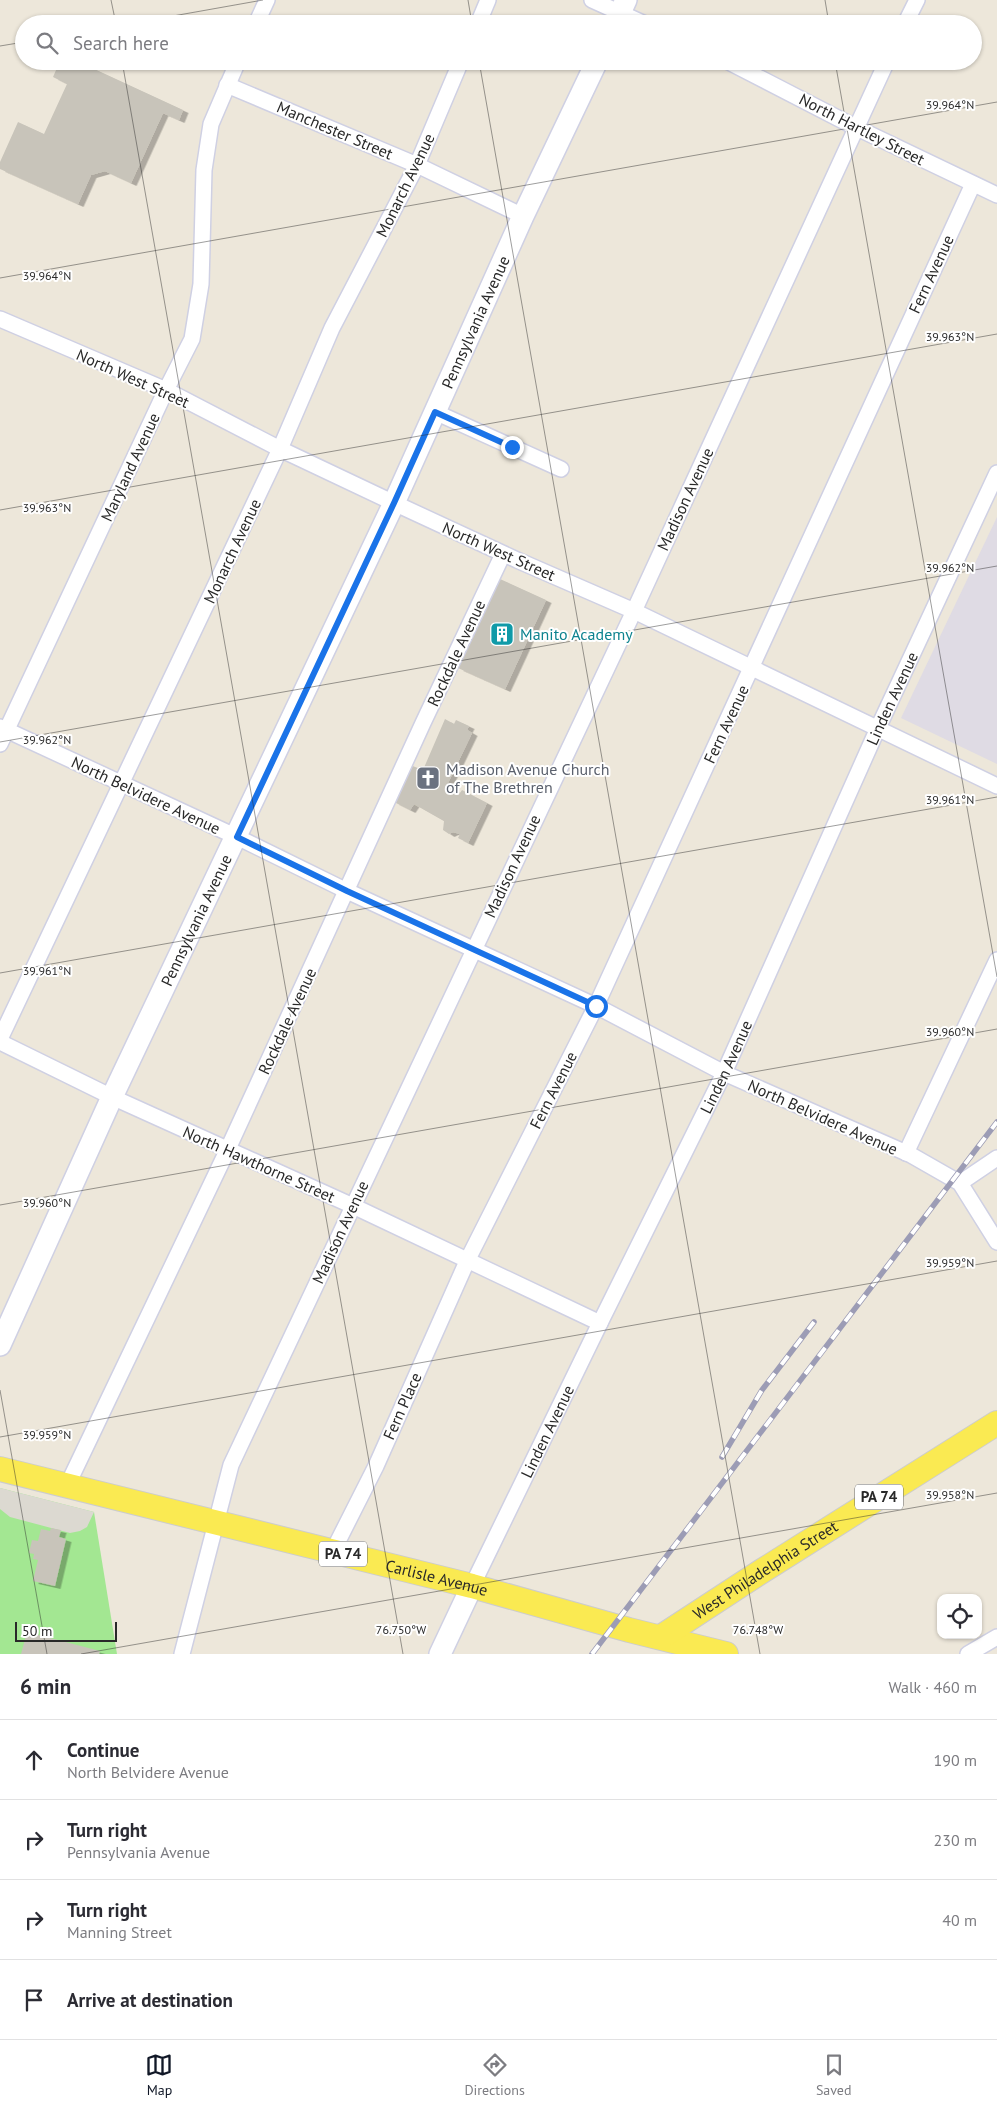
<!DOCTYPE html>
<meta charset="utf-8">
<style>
body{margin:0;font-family:"PT Sans",sans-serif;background:#f7f7f7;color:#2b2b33}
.controls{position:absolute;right:15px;bottom:15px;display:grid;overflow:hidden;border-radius:10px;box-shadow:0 1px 4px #0004}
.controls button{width:45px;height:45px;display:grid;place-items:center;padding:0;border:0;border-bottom:1px solid #e1e1e2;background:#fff;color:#2b2b33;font:25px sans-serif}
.scale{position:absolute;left:15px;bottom:12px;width:102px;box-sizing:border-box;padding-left:5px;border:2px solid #292929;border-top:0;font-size:14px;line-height:18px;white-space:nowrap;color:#292929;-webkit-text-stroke:4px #fff;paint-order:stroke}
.stop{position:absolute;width:15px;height:15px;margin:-11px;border:4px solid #1a73e8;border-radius:50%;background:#fff}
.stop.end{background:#1a73e8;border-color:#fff;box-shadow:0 1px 5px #0008}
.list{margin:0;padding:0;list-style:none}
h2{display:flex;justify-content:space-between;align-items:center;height:65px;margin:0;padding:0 20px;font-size:21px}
h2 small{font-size:16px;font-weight:400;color:#7c7c81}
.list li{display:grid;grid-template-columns:32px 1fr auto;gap:15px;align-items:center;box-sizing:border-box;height:80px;padding:0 20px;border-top:1px solid #e1e1e2}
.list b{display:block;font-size:19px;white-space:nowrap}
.list p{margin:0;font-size:16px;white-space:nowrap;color:#7c7c81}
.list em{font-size:16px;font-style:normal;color:#7c7c81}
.icon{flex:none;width:28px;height:28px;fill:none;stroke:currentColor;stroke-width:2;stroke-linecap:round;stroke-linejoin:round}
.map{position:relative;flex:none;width:997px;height:1654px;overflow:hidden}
.search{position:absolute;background:#fff;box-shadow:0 1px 4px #0004;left:15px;right:15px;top:15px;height:55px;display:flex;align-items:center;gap:12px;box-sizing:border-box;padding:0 18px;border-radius:28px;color:#7c7c81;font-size:19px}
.sheet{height:385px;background:#fff}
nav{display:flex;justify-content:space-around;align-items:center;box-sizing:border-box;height:70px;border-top:1px solid #e1e1e2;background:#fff;font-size:14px;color:#7c7c81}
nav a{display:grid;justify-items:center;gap:2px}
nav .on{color:#111827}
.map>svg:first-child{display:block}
.industrial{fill:#dfdbe4}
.green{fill:#a3e792}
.plaza{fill:#dcd9d1}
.building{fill:#c8c4ba;filter:url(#shadow)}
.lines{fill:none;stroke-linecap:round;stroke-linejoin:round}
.street-casing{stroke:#cfd0e3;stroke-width:18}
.secondary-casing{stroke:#cfd0e3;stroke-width:24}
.primary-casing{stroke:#ccc;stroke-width:26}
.street{stroke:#fff;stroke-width:15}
.secondary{stroke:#fff;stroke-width:21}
.primary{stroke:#faea52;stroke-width:24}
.rail-casing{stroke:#9c9cb5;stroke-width:5.5}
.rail{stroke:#fff;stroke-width:4;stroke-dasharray:11;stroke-linecap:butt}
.route{stroke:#1a73e8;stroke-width:6}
.ticks{fill:none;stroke:#292929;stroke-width:1;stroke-opacity:0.45}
.labels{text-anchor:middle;stroke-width:4;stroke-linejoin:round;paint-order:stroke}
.shield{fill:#fff;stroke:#696969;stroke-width:1}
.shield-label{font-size:15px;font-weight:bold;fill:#292929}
.street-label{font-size:16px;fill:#292929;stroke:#fff}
.culture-label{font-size:16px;fill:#0d838f;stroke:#fff;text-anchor:start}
.worship-label{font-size:16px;fill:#5b616d;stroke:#fff;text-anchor:start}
.ticks-label{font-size:12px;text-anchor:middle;fill:#292929;stroke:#fff;stroke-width:4;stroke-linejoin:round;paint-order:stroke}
</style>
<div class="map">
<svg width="997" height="1654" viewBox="0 0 997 1654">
<defs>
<filter id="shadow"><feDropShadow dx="5.5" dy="3" stdDeviation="0" flood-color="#0004"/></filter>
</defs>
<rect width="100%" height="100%" fill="#ede7da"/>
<path class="industrial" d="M 997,517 L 997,764 L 901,718 Z"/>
<path class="green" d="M 0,1488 L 94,1512 L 117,1654 L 0,1654 Z"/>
<path class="plaza" d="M 0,1488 L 94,1512 L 87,1527 L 80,1531 L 70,1533 L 10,1517 L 0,1509 Z"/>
<path class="building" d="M 60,61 L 77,61 L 183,110 L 179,120 L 163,113 L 131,183 L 105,171 L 91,175 L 78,204 L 0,169 L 0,162 L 18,122 L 44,134 L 67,84 L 53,77 Z
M 500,579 L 546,600 L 505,689 L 458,668 Z
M 445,719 L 454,724 L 456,720 L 469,726 L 467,730 L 472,733 L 447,785 L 460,793 L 462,790 L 487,803 L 468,843 L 458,838 L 460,834 L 453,832 L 449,834 L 443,830 L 444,821 L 414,804 L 410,810 L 394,802 L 410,765 L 423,770 Z
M 51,1528 L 61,1530 L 59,1537 L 66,1539 L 55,1586 L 33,1581 L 38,1560 L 33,1559 L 34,1554 L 29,1553 L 32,1540 L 38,1541 L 41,1529 L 50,1531 Z
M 27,1632 L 100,1651 L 99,1654 L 21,1654 Z"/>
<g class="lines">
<g class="street-casing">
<g id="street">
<path d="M 592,0 L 645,24"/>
<path d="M 256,24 L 267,0"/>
<path d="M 478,24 L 488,0"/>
<path d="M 905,24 L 917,0"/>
<path d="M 727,61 L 855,127 L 997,195"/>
<path d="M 227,85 L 417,165 L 523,216"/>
<path d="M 0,319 L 166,390 L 280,449 L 394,503 L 517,560 L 634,611 L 997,786"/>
<path d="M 435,412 L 561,469"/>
<path d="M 0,727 L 237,837 L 347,891 L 596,1006 L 724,1073 L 911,1155 L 960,1183 L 997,1242"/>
<path d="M 0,744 L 166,390 L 192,339 L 201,284 L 204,170 L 211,124 L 238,61"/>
<path d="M 0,1039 L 280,449 L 332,328 L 417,165 L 461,61"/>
<path d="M 0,1042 L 112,1097 L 353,1206 L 600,1323"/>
<path d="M 906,1153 L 997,960"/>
<path d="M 960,1183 L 997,1158"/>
<path d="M 67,1486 L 227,1151 L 423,723 L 503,554"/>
<path d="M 333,1551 L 376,1466 L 468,1259 L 596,1006 L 973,184"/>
<path id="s1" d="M 472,1586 L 600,1323 L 724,1073 L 878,728 L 997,473"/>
<path d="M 182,1654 L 231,1465 L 634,611 L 887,61"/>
<path d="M 968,1654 L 997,1637"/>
</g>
</g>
<g class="secondary-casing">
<g id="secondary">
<path d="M 615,24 L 626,0"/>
<path id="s2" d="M 0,1345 L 112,1097 L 394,503 L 523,216 L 597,61"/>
<path d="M 440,1654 L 472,1586"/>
</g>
</g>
<g class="primary-casing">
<g id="primary">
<path id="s3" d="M 0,1469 L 472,1586 L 629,1630 L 726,1654"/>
<path id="s4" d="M 661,1637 L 762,1571 L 997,1423"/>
</g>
</g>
<use href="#street" class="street"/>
<use href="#secondary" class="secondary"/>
<use href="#primary" class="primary"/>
<g class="rail-casing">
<path id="rail" d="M 722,1457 L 762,1390 L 814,1322
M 592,1654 L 997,1122"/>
</g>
<use href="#rail" class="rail"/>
</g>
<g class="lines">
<path class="route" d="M 512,447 L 435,412 L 394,503 L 237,837 L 347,891 L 596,1006"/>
</g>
<path class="ticks" d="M 111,0 L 116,24M 468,0 L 472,24M 825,0 L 829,24M 128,24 L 263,0M 0,46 L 24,42M 122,61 L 403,1654M 479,61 L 760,1654M 835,61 L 997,977M 0,278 L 997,102M 0,510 L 997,334M 0,742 L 997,566M 0,973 L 997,797M 0,1205 L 997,1029M 0,1390 L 47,1654M 0,1437 L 997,1261M 81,1654 L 997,1493"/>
<defs>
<g id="building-square" transform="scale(1.25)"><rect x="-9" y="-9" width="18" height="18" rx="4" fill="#0f9aa8" stroke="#fff"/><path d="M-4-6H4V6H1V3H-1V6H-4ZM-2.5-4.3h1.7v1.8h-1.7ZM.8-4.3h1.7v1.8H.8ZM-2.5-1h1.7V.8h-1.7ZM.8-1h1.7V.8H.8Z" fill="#fff"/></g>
<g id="church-square" transform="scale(1.25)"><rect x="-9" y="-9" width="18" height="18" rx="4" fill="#6b7280" stroke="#fff"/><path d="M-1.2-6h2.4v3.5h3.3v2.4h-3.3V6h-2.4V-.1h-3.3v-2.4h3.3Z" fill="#fff"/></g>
</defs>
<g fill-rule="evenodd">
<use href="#building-square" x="502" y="634"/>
<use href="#church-square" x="428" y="778"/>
</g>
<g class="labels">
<g class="shield">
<rect x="855" y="1484.5" width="48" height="25" rx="4"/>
<rect x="319" y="1541.5" width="48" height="25" rx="4"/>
</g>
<g class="shield-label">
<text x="879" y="1502">PA 74</text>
<text x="343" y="1559">PA 74</text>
</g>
<g class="street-label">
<text transform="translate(862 129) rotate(27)" y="6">North Hartley Street</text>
<text transform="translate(335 130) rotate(23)" y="6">Manchester Street</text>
<text transform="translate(405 185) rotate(-64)" y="6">Monarch Avenue</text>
<text transform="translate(931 274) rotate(-65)" y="6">Fern Avenue</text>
<text dy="6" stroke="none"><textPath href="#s2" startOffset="1128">Pennsylvania Avenue</textPath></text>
<text transform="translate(133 378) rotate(24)" y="6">North West Street</text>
<text transform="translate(130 467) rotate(-65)" y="6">Maryland Avenue</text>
<text transform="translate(685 499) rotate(-65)" y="6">Madison Avenue</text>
<text transform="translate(232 551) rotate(-65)" y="6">Monarch Avenue</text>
<text transform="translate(499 551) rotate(24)" y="6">North West Street</text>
<text transform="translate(456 653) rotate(-65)" y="6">Rockdale Avenue</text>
<text dy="6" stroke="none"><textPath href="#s1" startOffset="982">Linden Avenue</textPath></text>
<text transform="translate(726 724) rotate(-65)" y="6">Fern Avenue</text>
<text transform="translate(146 795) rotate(25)" y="6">North Belvidere Avenue</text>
<text transform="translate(512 866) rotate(-65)" y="6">Madison Avenue</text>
<text dy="6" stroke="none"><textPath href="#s2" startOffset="468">Pennsylvania Avenue</textPath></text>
<text transform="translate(287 1021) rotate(-65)" y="6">Rockdale Avenue</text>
<text dy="6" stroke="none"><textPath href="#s1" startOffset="578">Linden Avenue</textPath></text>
<text transform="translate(553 1090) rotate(-63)" y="6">Fern Avenue</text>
<text transform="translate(823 1117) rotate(24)" y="6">North Belvidere Avenue</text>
<text transform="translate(259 1164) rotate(24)" y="6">North Hawthorne Street</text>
<text transform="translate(340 1232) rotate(-65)" y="6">Madison Avenue</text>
<text transform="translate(402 1406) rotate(-66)" y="6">Fern Place</text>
<text dy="6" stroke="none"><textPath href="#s1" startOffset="172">Linden Avenue</textPath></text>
<text dy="6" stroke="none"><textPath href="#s4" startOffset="124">West Philadelphia Street</textPath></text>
<text dy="6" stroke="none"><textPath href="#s3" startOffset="450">Carlisle Avenue</textPath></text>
</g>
<g class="culture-label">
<text x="520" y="640">Manito Academy</text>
</g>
<g class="worship-label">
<text x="446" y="775">Madison Avenue Church<tspan x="446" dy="18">of The Brethren</tspan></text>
</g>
</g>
<g class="ticks-label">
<text x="950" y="109">39.964°N</text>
<text x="47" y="280">39.964°N</text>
<text x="950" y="341">39.963°N</text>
<text x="47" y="512">39.963°N</text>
<text x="950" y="572">39.962°N</text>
<text x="47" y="744">39.962°N</text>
<text x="950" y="804">39.961°N</text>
<text x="47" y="975">39.961°N</text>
<text x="950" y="1036">39.960°N</text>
<text x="47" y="1207">39.960°N</text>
<text x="950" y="1267">39.959°N</text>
<text x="47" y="1439">39.959°N</text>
<text x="950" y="1499">39.958°N</text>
<text x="401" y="1634">76.750°W</text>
<text x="758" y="1634">76.748°W</text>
</g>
</svg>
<div class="controls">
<button><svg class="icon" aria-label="locate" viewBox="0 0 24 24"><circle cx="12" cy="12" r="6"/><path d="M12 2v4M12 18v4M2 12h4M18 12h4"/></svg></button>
</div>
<div class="scale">50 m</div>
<div class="stop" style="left:596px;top:1006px"></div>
<div class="stop end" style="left:512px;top:447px"></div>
<div class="search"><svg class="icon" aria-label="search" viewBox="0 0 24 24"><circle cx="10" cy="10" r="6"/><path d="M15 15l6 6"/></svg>Search here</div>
</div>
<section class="sheet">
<h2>6 min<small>Walk · 460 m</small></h2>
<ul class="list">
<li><svg class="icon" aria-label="ahead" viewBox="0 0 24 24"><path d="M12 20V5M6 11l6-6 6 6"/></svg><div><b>Continue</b><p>North Belvidere Avenue</p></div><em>190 m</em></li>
<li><svg class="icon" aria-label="right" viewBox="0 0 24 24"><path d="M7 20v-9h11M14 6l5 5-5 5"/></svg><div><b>Turn right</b><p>Pennsylvania Avenue</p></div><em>230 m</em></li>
<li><svg class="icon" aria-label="right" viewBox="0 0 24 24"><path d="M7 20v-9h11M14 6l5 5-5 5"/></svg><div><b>Turn right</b><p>Manning Street</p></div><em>40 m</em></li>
<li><svg class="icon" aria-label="arrive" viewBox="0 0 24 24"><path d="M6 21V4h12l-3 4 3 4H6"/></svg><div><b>Arrive at destination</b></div></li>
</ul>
</section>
<nav>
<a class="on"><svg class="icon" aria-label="map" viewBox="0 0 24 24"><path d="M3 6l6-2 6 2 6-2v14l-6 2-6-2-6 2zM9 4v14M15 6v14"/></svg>Map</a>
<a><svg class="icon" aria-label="directions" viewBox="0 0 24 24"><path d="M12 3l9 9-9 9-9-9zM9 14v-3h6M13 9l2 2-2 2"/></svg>Directions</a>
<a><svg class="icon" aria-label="saved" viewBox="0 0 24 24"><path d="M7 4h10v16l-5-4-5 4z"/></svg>Saved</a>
</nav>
